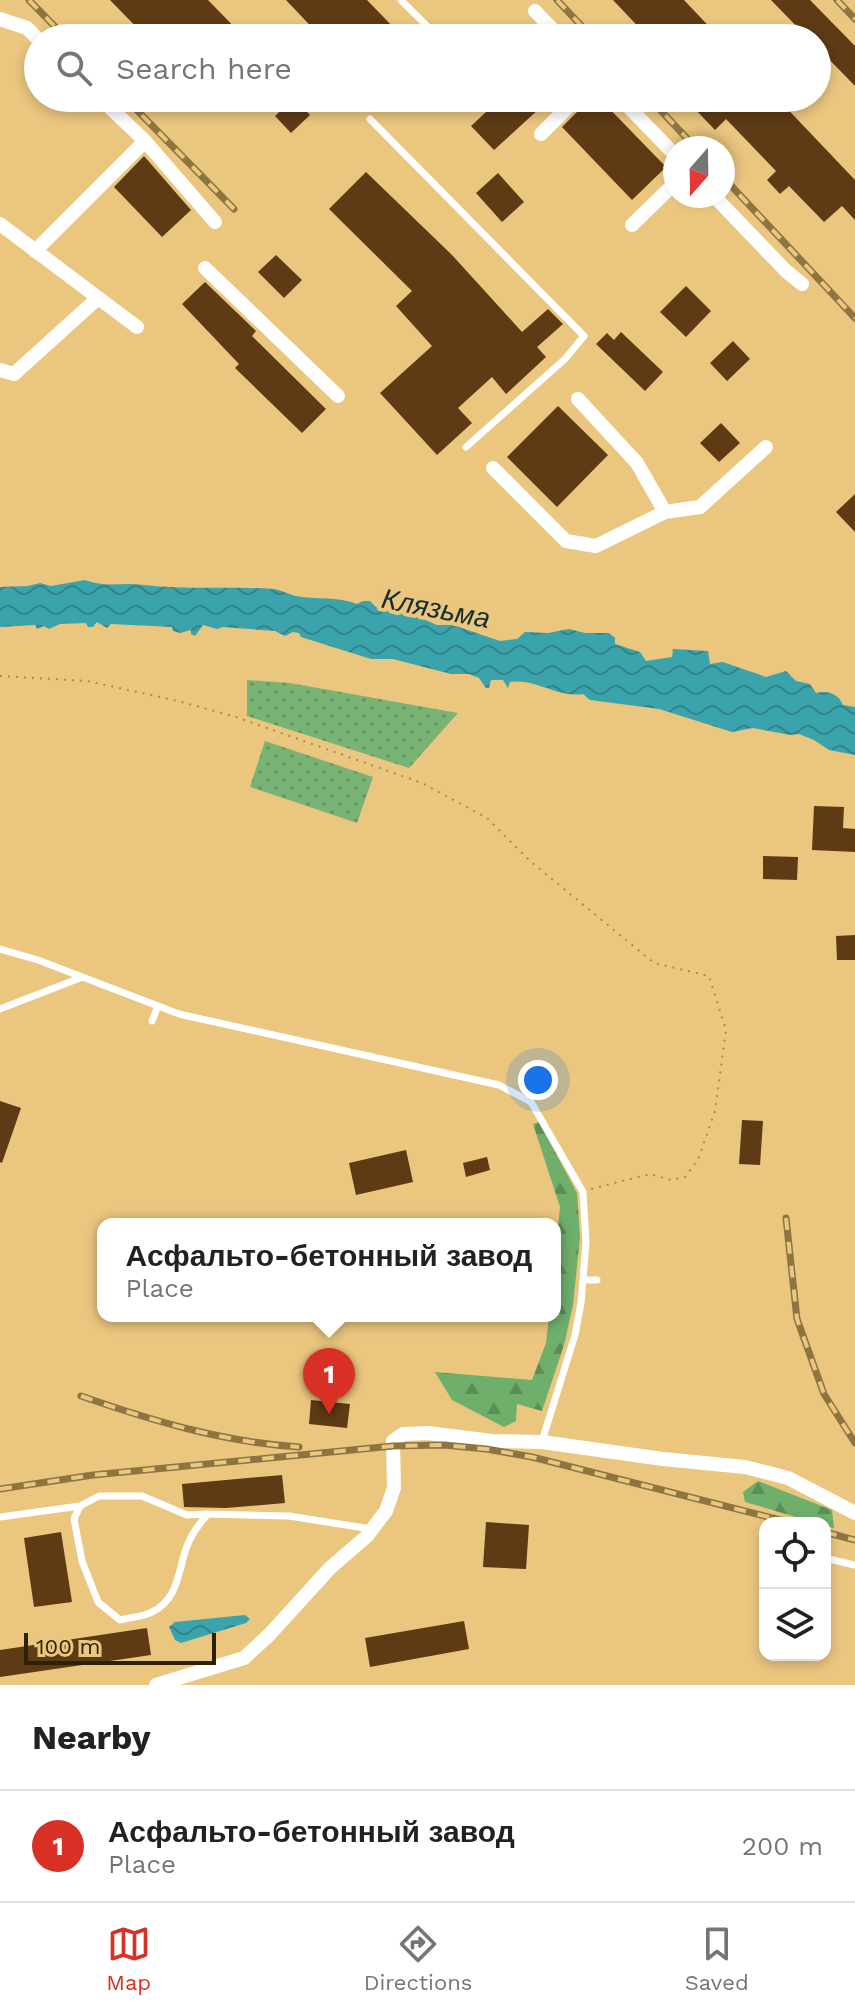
<!DOCTYPE html>
<meta charset="utf-8">
<style>
body{margin:0;font-family:"Work Sans",sans-serif;background:#f2f2f2;color:#202124}
.controls{position:absolute;right:24px;bottom:24px;display:grid;overflow:hidden;border-radius:16px;box-shadow:0 4px 12px #0003}
.controls button{width:72px;height:72px;display:grid;place-items:center;padding:0;border:0;border-bottom:2px solid #e0e0e0;background:#fff;color:#202124;font:40px sans-serif}
.compass{position:absolute;left:663px;top:136px;width:72px;height:72px;border-radius:50%;background:#fff;box-shadow:0 4px 12px #0003;rotate:200deg}
.scale{position:absolute;left:24px;bottom:20px;width:192px;box-sizing:border-box;padding-left:8px;border:4px solid #2e2103;border-top:0;font-size:22px;line-height:28px;white-space:nowrap;color:#2e2103;-webkit-text-stroke:6px #eac67f;paint-order:stroke}
.you{position:absolute;left:538px;top:1080px;width:28px;height:28px;margin:-20px;border:6px solid #fff;border-radius:50%;background:#1a73e8;box-shadow:0 0 0 12px #1a73e833}
.badge{display:grid;place-items:center;width:52px;height:52px;border-radius:50%;background:#d93025;color:#fff;font-size:26px;font-weight:700}
.pin{position:absolute;translate:-50% -66px;filter:drop-shadow(0 2px 4px #0008)}
.pin::after{content:'';position:absolute;top:42px;width:28px;height:24px;background:inherit;clip-path:polygon(0 0,100% 0,50% 100%)}
.popup{position:absolute;left:97px;top:1218px;width:464px;height:104px;box-sizing:border-box;display:grid;place-content:center;border-radius:16px;background:#fff;filter:drop-shadow(0 2px 6px #0005);font-size:26px;white-space:nowrap;color:#757577}
.popup b{font-size:30px;color:#202124}
.popup::after{content:'';position:absolute;left:50%;top:100%;margin-left:-16px;border:16px solid transparent;border-top-color:#fff}
.list{margin:0;padding:0;list-style:none}
h2{display:flex;justify-content:space-between;align-items:center;height:104px;margin:0;padding:0 32px;font-size:34px}
h2 small{font-size:26px;font-weight:400;color:#757577}
.list li{display:grid;grid-template-columns:52px 1fr auto;gap:24px;align-items:center;box-sizing:border-box;height:112px;padding:0 32px;border-top:2px solid #e0e0e0}
.list b{display:block;font-size:30px;white-space:nowrap}
.list p{margin:0;font-size:26px;white-space:nowrap;color:#757577}
.list em{font-size:26px;font-style:normal;color:#757577}
.icon{flex:none;width:44px;height:44px;fill:none;stroke:currentColor;stroke-width:2;stroke-linecap:round;stroke-linejoin:round}
.map{position:relative;flex:none;width:855px;height:1685px;overflow:hidden}
.search{position:absolute;background:#fff;box-shadow:0 4px 12px #0003;left:24px;right:24px;top:24px;height:88px;display:flex;align-items:center;gap:20px;box-sizing:border-box;padding:0 28px;border-radius:44px;color:#757577;font-size:30px}
.sheet{height:216px;background:#fff}
nav{display:flex;justify-content:space-around;align-items:center;box-sizing:border-box;height:112px;border-top:2px solid #e0e0e0;background:#fff;font-size:22px;color:#757577}
nav a{display:grid;justify-items:center;gap:4px}
nav .on{color:#d93025}
.map>svg:first-child{display:block}
.forest{fill:url(#forest-firs)}
.park{fill:url(#park-dots)}
.water{fill:url(#water-waves)}
.building{fill:#5e3a15}
.lines{fill:none;stroke-linecap:round;stroke-linejoin:round}
.path{stroke:#a78b53;stroke-width:2;stroke-dasharray:2 6;stroke-linecap:butt}
.lane{stroke:#fff;stroke-width:7}
.street{stroke:#fff;stroke-width:14}
.rail-casing{stroke:#8d7542;stroke-width:7}
.rail{stroke:#eac67f;stroke-width:4;stroke-dasharray:12;stroke-linecap:butt}
.labels{text-anchor:middle;stroke-width:8;stroke-linejoin:round;paint-order:stroke}
.water-label{font-size:28px;font-style:italic;fill:#172e30;stroke:#eac67f}
</style>
<div class="map">
<svg width="855" height="1685" viewBox="0 0 855 1685">
<defs>
<pattern id="forest-firs" width="22" height="20" patternUnits="userSpaceOnUse" patternTransform="scale(2)"><rect width="22" height="20" fill="#6eaf6b"/><path d="M5 1l3.5 6h-7zM16 11l3.5 6h-7z" fill="#5b8e56"/></pattern>
<pattern id="park-dots" width="8" height="8" patternUnits="userSpaceOnUse" patternTransform="scale(2)"><rect width="8" height="8" fill="#79b476"/><path d="M2 2h.1M6 6h.1" fill="none" stroke="#64925f" stroke-width="1.8" stroke-linecap="round"/></pattern>
<pattern id="water-waves" width="16" height="10" patternUnits="userSpaceOnUse" patternTransform="scale(2)"><rect width="16" height="10" fill="#3aa3ac"/><path d="M0 5q4-4 8 0t8 0" fill="none" stroke="#31848a"/></pattern>
</defs>
<rect width="100%" height="100%" fill="#eac67f"/>
<path class="forest" d="M 539,1122 L 577,1193 L 580,1237 L 573,1305 L 564,1345 L 542,1411 L 517,1404 L 516,1421 L 504,1427 L 452,1400 L 435,1372 L 532,1380 L 546,1343 L 549,1316 L 555,1316 L 555,1256 L 560,1207 L 533,1124 Z
M 758,1481 L 832,1510 L 834,1528 L 825,1526 L 825,1523 L 816,1523 L 745,1502 L 743,1492 Z"/>
<path class="park" d="M 247,680 L 290,683 L 458,713 L 409,768 L 247,716 Z
M 265,741 L 373,777 L 357,823 L 250,787 Z"/>
<path class="water" d="M 85,580 C 105,588 124,582 144,585 C 186,590 230,586 273,589 C 282,590 288,594 296,596 C 317,600 337,596 357,604 L 363,601 L 370,601 L 376,607 L 395,614 L 409,613 L 437,625 L 453,625 L 500,641 L 517,639 L 525,632 L 548,633 L 569,629 L 585,633 L 609,633 L 615,638 L 615,644 L 640,652 L 646,661 L 672,657 L 673,649 L 708,651 L 710,664 L 723,662 L 766,677 L 786,671 L 796,681 L 810,684 L 816,693 C 827,690 839,694 843,705 L 855,707 L 855,755 L 829,750 L 814,740 L 799,734 L 790,735 L 753,728 L 732,732 L 659,709 L 590,700 L 583,694 C 557,698 536,678 510,682 L 508,688 L 503,680 L 491,680 L 489,688 L 486,688 L 479,678 L 469,674 L 451,674 L 393,659 L 371,659 L 301,637 L 299,633 L 293,632 L 285,636 L 275,631 L 223,627 L 217,629 L 203,625 L 195,636 L 191,634 L 191,630 L 180,633 L 173,631 L 172,627 L 111,624 L 107,628 L 97,622 L 93,627 L 88,627 L 86,623 L 60,624 L 49,629 L 44,626 L 37,629 L 35,625 L 0,627 L 0,587 L 28,586 L 40,583 L 51,586 Z
M 245,1615 L 250,1619 L 246,1623 L 181,1643 L 175,1640 L 169,1627 L 175,1622 Z"/>
<path class="building" d="M 110,0 L 208,0 L 245,38 L 147,38 Z
M 286,0 L 367,0 L 396,30 L 388,38 L 322,38 Z
M 613,0 L 684,0 L 720,38 L 649,38 Z
M 771,0 L 810,0 L 855,46 L 855,86 L 817,47 L 817,38 L 808,38 Z
M 294,98 L 310,115 L 291,133 L 275,116 Z
M 501,98 L 551,98 L 494,150 L 471,126 Z
M 587,98 L 599,98 L 666,167 L 632,200 L 562,127 L 584,105 Z
M 700,98 L 777,98 L 855,180 L 855,220 L 842,206 L 824,222 L 789,186 L 780,194 L 767,180 L 776,171 L 726,119 L 715,130 L 692,106 Z
M 144,156 L 191,210 L 162,237 L 114,187 Z
M 366,172 L 452,255 L 522,332 L 548,309 L 563,324 L 537,347 L 546,357 L 506,394 L 492,377 L 458,408 L 472,423 L 437,455 L 380,393 L 432,346 L 396,306 L 412,291 L 329,209 Z
M 498,173 L 524,202 L 502,222 L 476,193 Z
M 276,255 L 302,280 L 284,298 L 258,272 Z
M 205,282 L 256,331 L 252,336 L 326,409 L 302,433 L 235,368 L 239,364 L 182,304 Z
M 686,286 L 711,311 L 686,337 L 660,312 Z
M 621,332 L 663,372 L 645,391 L 596,344 L 607,333 L 614,340 Z
M 733,341 L 750,359 L 727,381 L 710,363 Z
M 558,406 L 608,455 L 557,507 L 507,457 Z
M 721,423 L 740,443 L 719,462 L 700,443 Z
M 855,494 L 855,532 L 836,512 Z
M 814,806 L 844,807 L 843,828 L 855,829 L 855,852 L 812,850 Z
M 763,856 L 798,857 L 797,880 L 763,879 Z
M 855,935 L 855,960 L 837,960 L 836,936 Z
M 0,1101 L 21,1108 L 2,1163 L 0,1162 Z
M 742,1120 L 763,1121 L 760,1165 L 739,1164 Z
M 406,1150 L 413,1182 L 356,1195 L 349,1163 Z
M 487,1157 L 490,1170 L 466,1177 L 463,1163 Z
M 311,1400 L 350,1404 L 347,1428 L 309,1424 Z
M 282,1475 L 285,1503 L 226,1508 L 184,1507 L 182,1484 Z
M 486,1522 L 529,1525 L 526,1569 L 483,1567 Z
M 61,1532 L 72,1602 L 34,1607 L 24,1538 Z
M 464,1621 L 469,1649 L 370,1667 L 365,1638 Z
M 147,1628 L 151,1655 L 0,1677 L 0,1650 Z"/>
<g class="lines">
<path class="path" d="M 0,676 L 87,681 L 178,701 L 236,717 L 422,783 L 487,818 L 530,861 L 654,963 L 709,976 L 726,1030 L 715,1111 L 698,1160 L 685,1177 L 671,1180 L 650,1174 L 591,1189"/>
<path class="lane" d="M 401,0 L 439,38
M 370,119 L 584,336 L 565,359 L 466,447
M 0,949 L 38,960 L 179,1014 L 499,1085 L 531,1102 L 583,1192 L 586,1242 L 581,1303 L 575,1335 L 542,1441
M 0,1009 L 80,978
M 152,1021 L 158,1006
M 583,1280 L 597,1280
M 208,1514 L 187,1515 L 142,1496 L 99,1496 L 80,1506 L 74,1519 L 82,1561 L 98,1602 L 120,1620 C 130,1617 143,1617 152,1612 C 179,1599 178,1570 187,1546 C 192,1533 199,1524 208,1514 L 289,1516 L 371,1529
M 0,1517 L 80,1506
M 829,1559 L 855,1565"/>
<path class="street" d="M 535,11 L 561,38
M 0,19 L 27,28 L 38,39
M 620,98 L 675,155
M 541,134 L 577,98
M 145,141 L 215,222
M 714,196 L 786,271 L 802,284
M 0,224 L 137,327
M 632,225 L 675,183
M 35,251 L 145,141 L 100,98
M 205,268 L 338,396
M 0,370 L 14,374 L 98,298
M 578,399 L 637,463 L 665,512
M 493,468 L 566,541 L 596,546 L 665,512 L 700,507 L 766,447
M 156,1685 L 244,1658 L 269,1635 L 330,1568 L 367,1536 L 386,1511 L 394,1488 L 393,1441 L 403,1434 L 428,1433 L 492,1441 L 542,1442 L 663,1459 L 745,1467 L 788,1478 L 855,1513"/>
<g class="rail-casing">
<path id="rail" d="M 29,0 L 66,38
M 557,0 L 593,38
M 837,0 L 855,19
M 125,98 L 234,209
M 649,98 L 696,148
M 723,177 L 855,318
M 786,1218 L 797,1319 L 824,1394 L 855,1443
M 81,1396 C 153,1421 223,1442 299,1447
M 0,1489 L 93,1475 L 393,1446 L 444,1445 L 486,1449 L 532,1457 L 792,1523
M 825,1532 L 855,1540"/>
</g>
<use href="#rail" class="rail"/>
</g>
<g class="labels">
<g class="water-label">
<text transform="translate(436 608) rotate(11)" y="10">Клязьма</text>
</g>
</g>
</svg>
<div class="controls">
<button><svg class="icon" aria-label="locate" viewBox="0 0 24 24"><circle cx="12" cy="12" r="6"/><path d="M12 2v4M12 18v4M2 12h4M18 12h4"/></svg></button>
<button><svg class="icon" aria-label="layers" viewBox="0 0 24 24"><path d="M12 4l9 5-9 5-9-5zM3 14l9 5 9-5"/></svg></button>
</div>
<svg class="compass" viewBox="-18 -18 36 36"><path d="M0-13l5 13h-10z" fill="#e53935"/><path d="M0 13l5-13h-10z" fill="#757577"/></svg>
<div class="scale">100 m</div>
<div class="you"></div>
<div class="pin badge" style="left:329px;top:1414px">1</div>
<div class="popup"><b>Асфальто-бетонный завод</b>Place</div>
<div class="search"><svg class="icon" aria-label="search" viewBox="0 0 24 24"><circle cx="10" cy="10" r="6"/><path d="M15 15l6 6"/></svg>Search here</div>
</div>
<section class="sheet">
<h2>Nearby<small></small></h2>
<ul class="list">
<li><span class="badge">1</span><div><b>Асфальто-бетонный завод</b><p>Place</p></div><em>200 m</em></li>
</ul>
</section>
<nav>
<a class="on"><svg class="icon" aria-label="map" viewBox="0 0 24 24"><path d="M3 6l6-2 6 2 6-2v14l-6 2-6-2-6 2zM9 4v14M15 6v14"/></svg>Map</a>
<a><svg class="icon" aria-label="directions" viewBox="0 0 24 24"><path d="M12 3l9 9-9 9-9-9zM9 14v-3h6M13 9l2 2-2 2"/></svg>Directions</a>
<a><svg class="icon" aria-label="saved" viewBox="0 0 24 24"><path d="M7 4h10v16l-5-4-5 4z"/></svg>Saved</a>
</nav>
